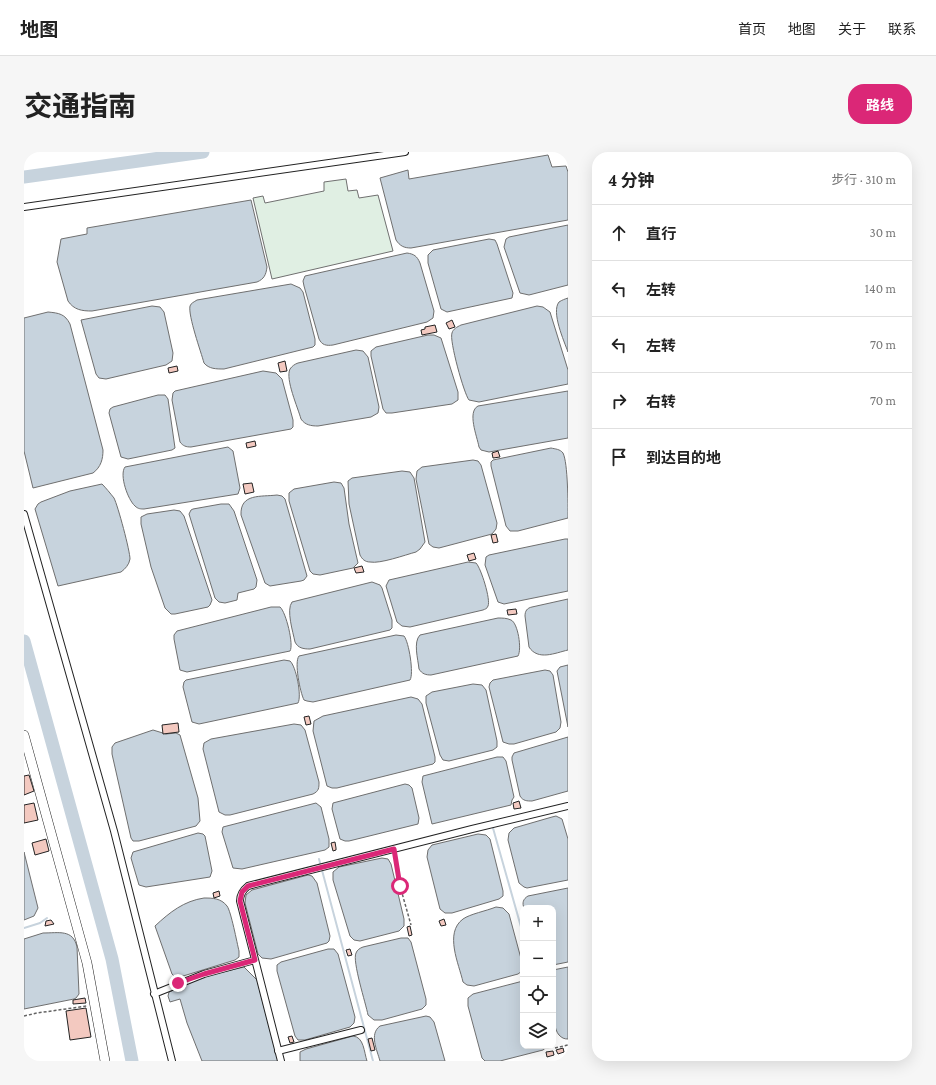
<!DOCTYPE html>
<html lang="zh">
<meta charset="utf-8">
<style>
body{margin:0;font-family:"Crimson Pro","Noto Sans SC",serif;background:#f6f6f6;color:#222}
.controls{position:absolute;right:12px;bottom:12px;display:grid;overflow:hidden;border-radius:8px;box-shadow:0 4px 16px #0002}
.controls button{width:36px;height:36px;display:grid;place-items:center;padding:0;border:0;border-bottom:1px solid #e0e0e0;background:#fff;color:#222;font:20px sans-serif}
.stop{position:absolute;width:12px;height:12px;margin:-9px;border:3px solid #db2777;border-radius:50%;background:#fff}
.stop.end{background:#db2777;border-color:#fff;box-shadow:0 1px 4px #0008}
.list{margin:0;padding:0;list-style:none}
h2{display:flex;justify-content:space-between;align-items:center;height:52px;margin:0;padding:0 16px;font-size:17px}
h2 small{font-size:13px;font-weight:400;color:#767676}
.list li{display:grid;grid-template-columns:26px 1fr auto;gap:12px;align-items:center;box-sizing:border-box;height:56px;padding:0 16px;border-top:1px solid #e0e0e0}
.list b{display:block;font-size:15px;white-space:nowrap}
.list em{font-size:13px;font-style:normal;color:#767676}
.icon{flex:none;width:22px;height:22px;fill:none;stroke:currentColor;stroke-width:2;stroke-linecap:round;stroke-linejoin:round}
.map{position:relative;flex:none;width:544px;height:909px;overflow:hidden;border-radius:16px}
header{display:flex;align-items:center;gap:24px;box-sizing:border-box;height:56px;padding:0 20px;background:#fff;border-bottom:1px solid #e0e0e0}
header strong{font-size:19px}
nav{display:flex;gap:22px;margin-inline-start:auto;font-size:14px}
.intro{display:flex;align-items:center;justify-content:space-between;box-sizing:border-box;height:96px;padding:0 24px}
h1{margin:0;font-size:28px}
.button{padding:10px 18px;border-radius:16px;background:#db2777;color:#fff;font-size:14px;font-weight:700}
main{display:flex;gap:24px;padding:0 24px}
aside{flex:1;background:#fff;border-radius:16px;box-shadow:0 4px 16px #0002}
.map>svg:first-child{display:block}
.green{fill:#e0efe3;stroke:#6f6f6f}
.water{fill:#c7d3dd;stroke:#6f6f6f}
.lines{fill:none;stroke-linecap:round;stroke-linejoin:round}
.stream{stroke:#c7d3dd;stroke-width:2}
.river{stroke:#c7d3dd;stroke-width:13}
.building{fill:#f3c9c0;stroke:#222}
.street-casing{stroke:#222;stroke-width:8}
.secondary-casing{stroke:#222;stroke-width:10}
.path{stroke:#646464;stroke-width:1.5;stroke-dasharray:3 2;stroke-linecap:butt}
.street{stroke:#fff;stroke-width:6}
.secondary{stroke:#fff;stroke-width:9}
.route{stroke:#db2777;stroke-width:5}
</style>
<header>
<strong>地图</strong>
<nav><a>首页</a><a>地图</a><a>关于</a><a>联系</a></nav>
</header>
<div class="intro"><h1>交通指南</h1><a class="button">路线</a></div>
<main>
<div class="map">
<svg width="544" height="909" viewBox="0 0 544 909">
<rect width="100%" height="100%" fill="#fff"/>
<path class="green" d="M 322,27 L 324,39 L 333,38 L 335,46 L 354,43 L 369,99 L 248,127 L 229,46 L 239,44 L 241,51 L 300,39 L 300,30 Z"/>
<path class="water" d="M 524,3 L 528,15 L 542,14 L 544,20 L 544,68 L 387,96 C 380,96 376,94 372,88 L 356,26 L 384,18 L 385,27 Z
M 227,48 L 243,115 C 242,123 240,127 233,130 L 68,159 C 58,159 50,158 44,149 L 33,110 L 37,87 L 63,82 L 63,76 Z
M 544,73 L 544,133 L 505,143 L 496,141 L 480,95 L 482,87 L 485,85 Z
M 465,87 L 471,88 L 473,92 L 489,141 L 488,146 L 423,160 L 417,157 L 404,111 L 404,103 L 409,98 Z
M 383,101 C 390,102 393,104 396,111 L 410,159 L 409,166 L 403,170 L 309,193 C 302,194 298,193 295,187 L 280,134 L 279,129 L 281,124 Z
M 267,132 L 276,136 L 279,140 L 291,187 L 291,193 L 289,195 L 200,217 C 192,217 185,217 180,211 C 177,200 164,164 166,154 C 167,151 170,150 173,148 Z
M 544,146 L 544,200 C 540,189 527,160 535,150 C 538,148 541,147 544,146 Z
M 128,154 L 136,155 L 140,160 L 149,201 L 148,209 L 142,213 L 82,227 L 75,226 L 72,222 L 57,168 Z
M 513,154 L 519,155 L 526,160 L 544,218 L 544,232 L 455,250 L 445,248 C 440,242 425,188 428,181 C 429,177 433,175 437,173 Z
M 24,160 C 35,161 41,162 46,172 L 79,298 C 79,307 77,315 69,321 L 9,336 L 0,299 L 0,166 Z
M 404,183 L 410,183 L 417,186 L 434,240 L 434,248 L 428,252 L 368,261 L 362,261 L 359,257 L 347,204 L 347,199 L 352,195 Z
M 332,198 L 339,199 L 344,205 L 355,255 L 354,261 L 347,265 L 294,274 C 287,274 281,273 277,267 C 274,256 261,227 266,217 C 268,214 271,212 274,211 Z
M 239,219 L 252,221 L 258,227 L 269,268 L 269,275 L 267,277 L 167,295 C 162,295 159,294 156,290 L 148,248 L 149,241 L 151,239 Z
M 544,239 L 544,286 L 465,300 L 457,298 L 455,295 C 453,284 443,260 454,254 Z
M 134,243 L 141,243 L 144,247 L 151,296 L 148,298 L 104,307 L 97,305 L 85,261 L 86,257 L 89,255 Z
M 204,295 L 209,299 L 216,336 L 214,342 L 120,357 C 117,357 114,357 111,354 C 104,348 95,323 101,315 Z
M 527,296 C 531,297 536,297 539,301 C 544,311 544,352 544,366 L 494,379 L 486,379 L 482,374 L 467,314 L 467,310 L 469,308 Z
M 449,308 L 454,309 L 457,313 L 473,371 L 472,377 L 468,382 L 415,396 L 409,395 L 405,392 L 392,327 L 393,319 L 398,315 Z
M 378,319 L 386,320 L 390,326 L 401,390 L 396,397 L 392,400 C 381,403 356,412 346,410 C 341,410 338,407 336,403 L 325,352 L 324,329 L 328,326 Z
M 310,330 L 317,331 L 320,336 L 325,372 L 334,411 L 329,416 L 296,423 L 289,422 L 286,419 L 265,349 L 265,341 L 270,337 Z
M 78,332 C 82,336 86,341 90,346 C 94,354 106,399 106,407 C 105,413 101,417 97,420 L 34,434 L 11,357 L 14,352 L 17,350 L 46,339 Z
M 253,343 L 258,344 L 261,347 L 283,424 L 280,428 L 277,429 L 246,434 L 241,431 L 217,363 C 216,341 237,345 253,343 Z
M 197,352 L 205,352 L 210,359 L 233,428 L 232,435 L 230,437 L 214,441 L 213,448 L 201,451 L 195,450 L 191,446 L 165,362 L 167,358 L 169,357 Z
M 150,358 L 156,359 L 160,364 L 188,448 L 186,453 L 184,455 L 151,462 L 147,462 L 141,456 L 127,415 L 117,372 L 117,365 L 123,362 Z
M 541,387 L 544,387 L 544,439 L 480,452 L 474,450 L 461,413 L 462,405 L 465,403 Z
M 444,410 L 452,411 C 457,416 467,448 464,454 C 463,457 461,457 459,458 L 386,475 L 378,474 L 373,470 L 362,434 L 365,428 Z
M 348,430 L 356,433 L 358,436 L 368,468 L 368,476 L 366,478 L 286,497 C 279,497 274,496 271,490 C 269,480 262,458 268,450 Z
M 544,447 L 544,498 C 531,501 514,509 505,495 L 501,464 C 501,459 503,456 508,455 Z
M 247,455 L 256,455 C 262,460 270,493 266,499 L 163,520 L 156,518 L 150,487 L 150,483 L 153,479 Z
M 474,466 C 478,466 483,466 487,468 C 494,471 498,497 494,504 L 407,523 C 402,523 398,522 395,517 C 394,507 389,490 396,483 Z
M 372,483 L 380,484 C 385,490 390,522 386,528 L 289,550 L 283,549 L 280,548 C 276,540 270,510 275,504 Z
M 260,508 L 266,509 C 272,514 278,544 274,551 L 175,572 L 168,570 L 159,535 L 160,530 L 162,528 Z
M 544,513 L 544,575 L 533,519 L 536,515 Z
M 521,518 L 526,519 L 529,523 L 537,570 L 536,576 L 532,580 L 490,592 L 485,592 L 479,590 L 465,535 L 466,531 L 469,528 Z
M 449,532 L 458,533 L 462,538 L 473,589 L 473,595 L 469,598 L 425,609 L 419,608 L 416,603 L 402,551 L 402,544 L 408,540 Z
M 387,545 L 394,547 L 398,552 L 411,605 L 411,610 L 409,612 L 313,636 L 308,636 L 303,634 L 289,579 L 290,569 L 299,564 Z
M 270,572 L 277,573 L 281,578 L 295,630 C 295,636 295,639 289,642 L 206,663 L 201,663 L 195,660 L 179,597 L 180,591 L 187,587 Z
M 129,578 L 142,582 L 152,581 L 156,583 L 174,646 L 176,669 L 172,674 L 115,689 L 109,689 L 107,686 L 88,602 L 88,595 L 91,591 Z
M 544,585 L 544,639 L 508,649 C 503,649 499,649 496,644 L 488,608 L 488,605 L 490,601 Z
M 473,605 L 479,605 L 482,609 L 490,645 L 488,648 L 487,653 L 408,672 L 398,630 L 399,624 Z
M 381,632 L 385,633 L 388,636 L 395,666 L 394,672 L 325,689 L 321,689 L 316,687 L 308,657 L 309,651 Z
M 292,651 L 297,655 L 305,687 L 305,695 L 301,698 L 218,717 L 209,716 L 198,680 L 199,675 Z
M 528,665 L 532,664 L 538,667 L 544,687 L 544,728 L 503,736 L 500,735 L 495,731 L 484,688 L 485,681 L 490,676 Z
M 174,681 L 179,682 L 181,684 L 188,719 L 186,725 L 122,735 L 115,733 L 107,706 L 109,700 Z
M 454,682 L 462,683 L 466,687 L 479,739 L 479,744 L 475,747 L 428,761 L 421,761 L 416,757 L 403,705 L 404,698 L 408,693 Z
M 0,700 L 14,756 L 10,764 L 0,768 Z
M 358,706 L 364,707 L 367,712 L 380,767 L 380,774 L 375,779 L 336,789 L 330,788 L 326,784 L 309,728 L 309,720 L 315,715 Z
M 284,723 L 288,724 L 293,731 L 306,784 L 305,789 L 303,791 L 247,807 L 238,806 L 234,802 L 221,751 L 222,743 L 228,738 Z
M 544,736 L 544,810 L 529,813 L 529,756 L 500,756 C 498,751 499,747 504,744 Z
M 180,746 C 188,746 197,746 203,754 C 207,759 213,791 215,799 L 215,805 L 211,808 L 156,825 L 151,825 L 148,822 L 131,774 C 146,760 160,749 180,746 Z
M 472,755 L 479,756 L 485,762 L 499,814 L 498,819 L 494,822 L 450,834 L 443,833 L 439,830 C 435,812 420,781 439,767 C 446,762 462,759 472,755 Z
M 19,781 C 35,781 49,777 53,795 L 55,842 L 52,846 L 50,847 L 0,857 L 0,787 Z
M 377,786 L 384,786 L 387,790 L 402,847 L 402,853 L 398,857 L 358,868 L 350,868 L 344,863 C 342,852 328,809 332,801 C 333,798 336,796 339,795 Z
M 304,797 L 310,797 L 314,802 L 331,865 L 330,871 L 326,875 L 281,888 L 274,888 L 271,884 L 253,819 L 253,813 L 257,810 Z
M 220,815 L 233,828 L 254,909 L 178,909 L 163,871 L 156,847 L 146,850 L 144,844 L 145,840 L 182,824 Z
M 544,815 L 544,887 C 540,887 538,886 535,883 C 526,873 529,833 529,818 Z
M 499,829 L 499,894 L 524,894 L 519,898 L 476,909 L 461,909 L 458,906 L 444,854 L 444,846 L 449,842 Z
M 402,864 L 406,865 L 410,870 L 421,909 L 356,909 C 353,898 345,882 356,874 Z
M 329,884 C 340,885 340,900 343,909 L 276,909 L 276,900 L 282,897 Z"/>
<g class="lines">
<path class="stream" d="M 467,669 L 499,782
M 295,707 L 349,909
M 0,776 L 16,771 L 23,766"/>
<path class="river" d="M 0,25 L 179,0
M 0,489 L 88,807 L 108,909"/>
</g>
<path class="building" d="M 428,168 L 431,175 L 425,177 L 422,171 Z
M 411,173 L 413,180 L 398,183 L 397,178 L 401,177 L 401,175 Z
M 261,209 L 263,219 L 256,220 L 254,211 Z
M 153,214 L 154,219 L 145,221 L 144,216 Z
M 231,289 L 232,294 L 223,296 L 222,291 Z
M 474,299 L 476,305 L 469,306 L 468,301 Z
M 228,331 L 230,340 L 221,342 L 219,332 Z
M 472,382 L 474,390 L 469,391 L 467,383 Z
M 450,401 L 452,407 L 445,409 L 443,403 Z
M 338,414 L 340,420 L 332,421 L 330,416 Z
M 492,457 L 493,462 L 484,463 L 483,458 Z
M 285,564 L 287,572 L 282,573 L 280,565 Z
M 154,571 L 155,580 L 139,582 L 138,573 Z
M 5,623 L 10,639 L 0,643 L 0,624 Z
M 495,649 L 497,656 L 490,657 L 489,651 Z
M 10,651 L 14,668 L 0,671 L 0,653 Z
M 22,687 L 25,699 L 11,703 L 8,691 Z
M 311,690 L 312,696 L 312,698 L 309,699 L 307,691 Z
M 195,739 L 196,744 L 190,746 L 189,741 Z
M 420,767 L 422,773 L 417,774 L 415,769 Z
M 27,768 L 30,772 L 21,774 L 22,769 Z
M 386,774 L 388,783 L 385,784 L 383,775 Z
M 326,797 L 328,803 L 324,804 L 322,798 Z
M 61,846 L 62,851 L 49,852 L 49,848 Z
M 62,856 L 67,885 L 46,888 L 42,859 Z
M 268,884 L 270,890 L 266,891 L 264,885 Z
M 348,886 L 351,898 L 347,899 L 344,887 Z
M 539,896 L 540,900 L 534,902 L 532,898 Z
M 529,899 L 530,903 L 523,905 L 522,900 Z"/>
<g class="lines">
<g class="street-casing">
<path id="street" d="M 0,55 L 381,0
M 0,362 L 90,679 L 148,909
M 130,842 L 180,822 L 231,808
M 254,899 L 337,878
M 257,909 L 216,749 C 216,742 219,738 224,734 L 448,677 L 544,654"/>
</g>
<g class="secondary-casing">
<path id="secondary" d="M 0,583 L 63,811 L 81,909"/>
</g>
<path class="path" d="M 371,703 L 376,734 L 387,773
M 0,864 L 13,861 L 63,854
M 531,896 L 544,893"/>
<use href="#street" class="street"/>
<use href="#secondary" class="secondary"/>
</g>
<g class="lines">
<path class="route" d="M 154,831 L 180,822 L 231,808 L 216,749 L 218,740 L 224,734 L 370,697 L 376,734"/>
</g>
</svg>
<div class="controls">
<button>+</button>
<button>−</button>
<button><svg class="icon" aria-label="locate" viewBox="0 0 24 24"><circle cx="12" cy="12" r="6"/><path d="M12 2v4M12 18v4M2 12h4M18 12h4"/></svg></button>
<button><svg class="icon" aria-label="layers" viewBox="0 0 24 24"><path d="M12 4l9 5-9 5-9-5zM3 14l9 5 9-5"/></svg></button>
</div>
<div class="stop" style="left:376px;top:734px"></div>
<div class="stop end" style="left:154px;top:831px"></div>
</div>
<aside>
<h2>4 分钟<small>步行 · 310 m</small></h2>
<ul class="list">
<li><svg class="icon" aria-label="ahead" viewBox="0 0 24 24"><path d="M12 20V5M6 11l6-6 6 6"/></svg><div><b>直行</b></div><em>30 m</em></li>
<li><svg class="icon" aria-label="left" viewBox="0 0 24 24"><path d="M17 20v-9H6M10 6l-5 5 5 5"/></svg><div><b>左转</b></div><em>140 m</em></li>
<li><svg class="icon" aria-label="left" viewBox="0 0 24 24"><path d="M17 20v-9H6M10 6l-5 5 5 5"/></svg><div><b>左转</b></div><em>70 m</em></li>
<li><svg class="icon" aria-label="right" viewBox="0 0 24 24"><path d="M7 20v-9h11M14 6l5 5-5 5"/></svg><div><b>右转</b></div><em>70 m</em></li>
<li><svg class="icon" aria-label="arrive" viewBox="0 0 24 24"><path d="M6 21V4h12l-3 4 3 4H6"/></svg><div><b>到达目的地</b></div></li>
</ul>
</aside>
</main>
